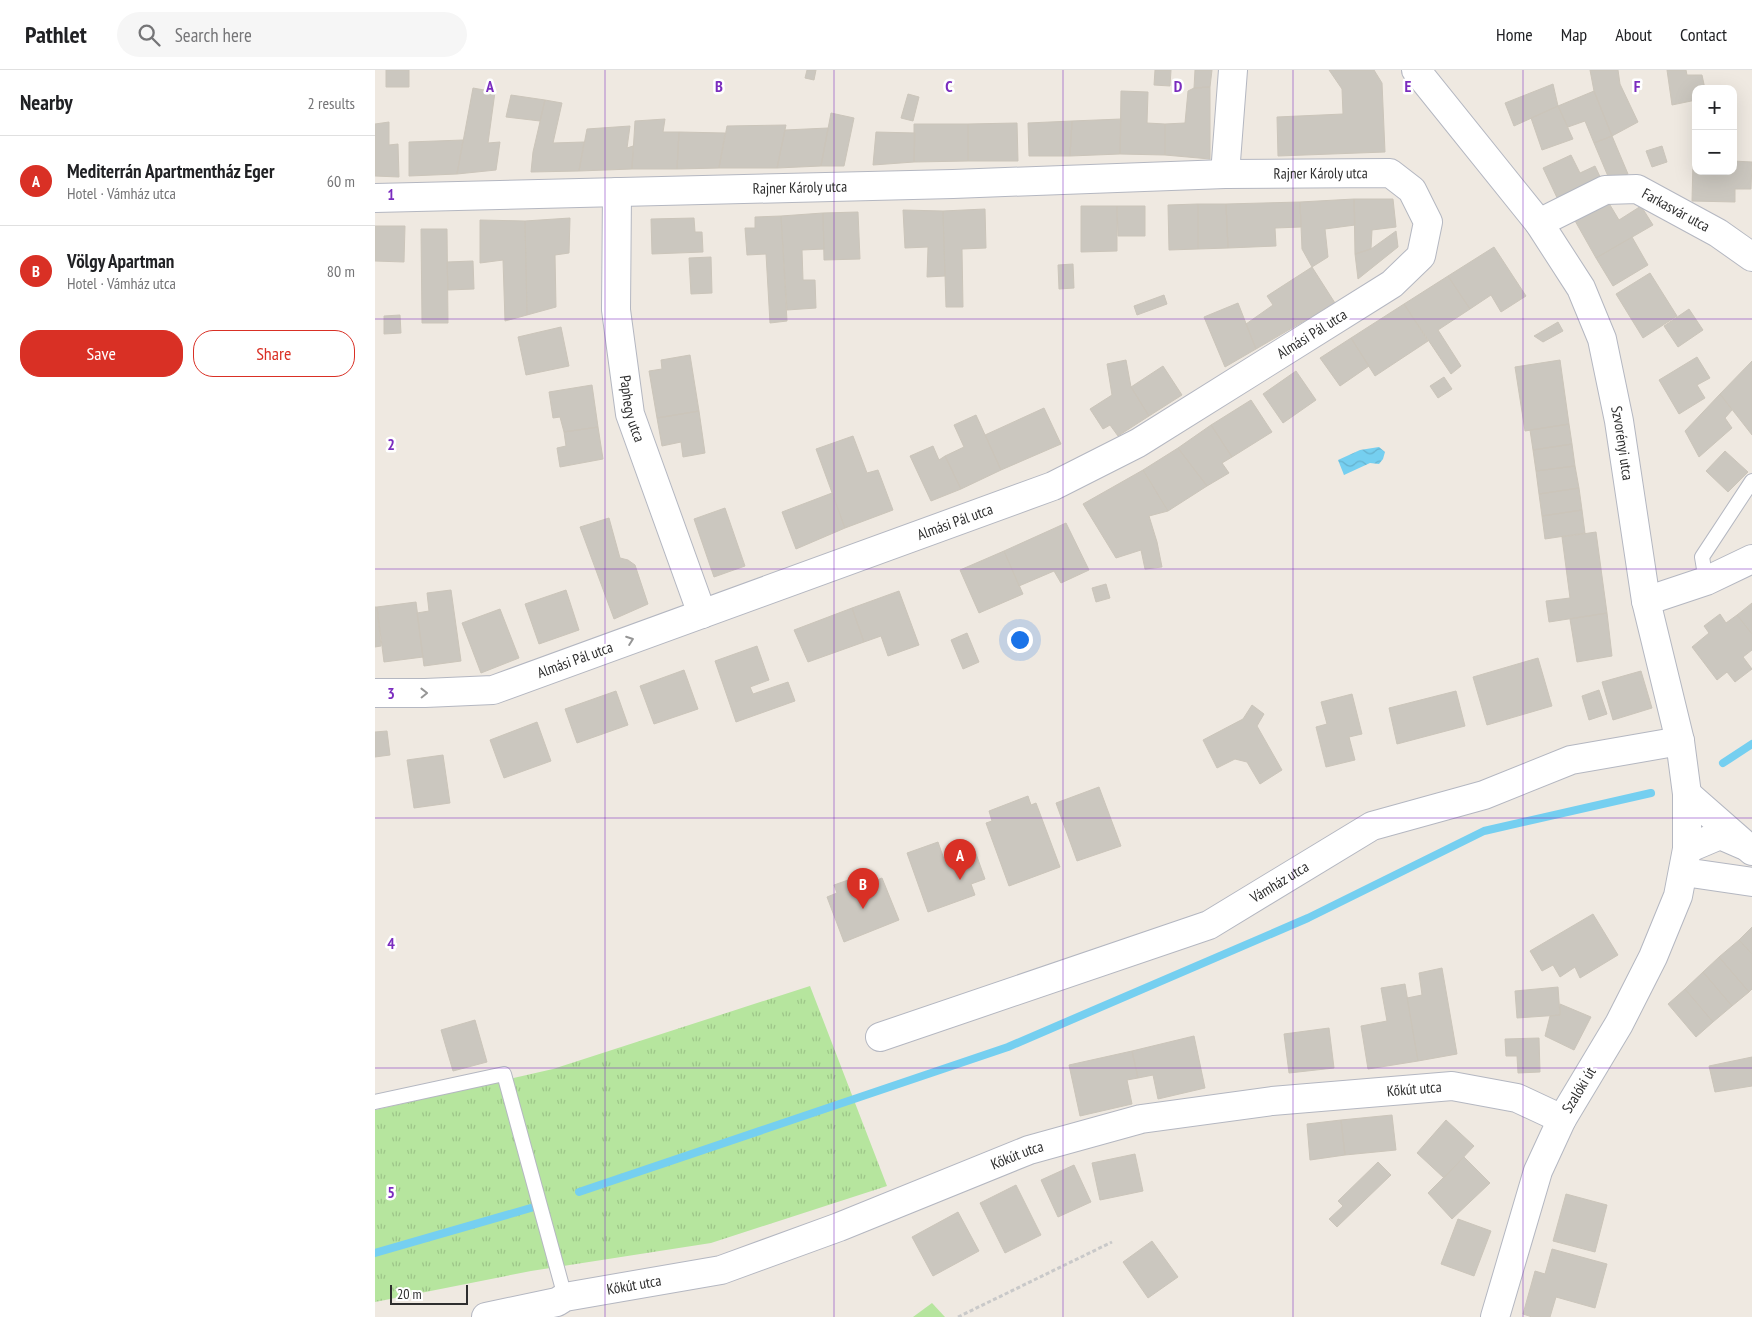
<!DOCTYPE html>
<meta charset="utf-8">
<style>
body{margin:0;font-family:"PT Sans Narrow",sans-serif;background:#f6f6f6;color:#202124}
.controls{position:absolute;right:15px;top:15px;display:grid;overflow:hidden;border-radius:10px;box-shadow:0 5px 20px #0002}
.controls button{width:45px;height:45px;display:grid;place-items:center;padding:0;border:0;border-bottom:1px solid #e0e0e0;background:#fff;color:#202124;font:25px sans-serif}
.scale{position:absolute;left:15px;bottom:12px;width:78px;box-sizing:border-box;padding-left:5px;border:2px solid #2e2e2e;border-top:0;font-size:14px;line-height:18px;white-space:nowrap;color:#2e2e2e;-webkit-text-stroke:4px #fff;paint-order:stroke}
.you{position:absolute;left:644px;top:569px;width:18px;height:18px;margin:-12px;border:4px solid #fff;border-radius:50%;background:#1a73e8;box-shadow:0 0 0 8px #1a73e833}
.badge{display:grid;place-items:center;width:32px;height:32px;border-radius:50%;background:#d93025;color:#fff;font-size:16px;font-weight:700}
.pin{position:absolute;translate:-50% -41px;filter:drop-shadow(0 1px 2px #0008)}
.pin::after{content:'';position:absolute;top:26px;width:18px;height:15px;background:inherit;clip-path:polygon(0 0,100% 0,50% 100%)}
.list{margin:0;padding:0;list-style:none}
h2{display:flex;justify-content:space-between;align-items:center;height:65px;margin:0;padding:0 20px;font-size:21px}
h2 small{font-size:16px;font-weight:400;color:#757577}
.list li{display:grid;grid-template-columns:32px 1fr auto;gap:15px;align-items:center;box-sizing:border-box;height:90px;padding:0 20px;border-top:1px solid #e0e0e0}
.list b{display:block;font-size:19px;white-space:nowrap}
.list p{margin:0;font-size:16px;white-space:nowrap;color:#757577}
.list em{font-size:16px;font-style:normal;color:#757577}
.actions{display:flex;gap:10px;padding:15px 20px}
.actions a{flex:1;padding:11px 0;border:1px solid #d93025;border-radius:20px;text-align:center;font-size:18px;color:#d93025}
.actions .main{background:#d93025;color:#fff}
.icon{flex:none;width:28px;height:28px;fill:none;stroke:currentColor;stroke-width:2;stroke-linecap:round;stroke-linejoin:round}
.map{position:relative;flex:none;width:1377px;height:1247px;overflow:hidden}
header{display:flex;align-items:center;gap:30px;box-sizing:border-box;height:70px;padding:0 25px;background:#fff;border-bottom:1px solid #e0e0e0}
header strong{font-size:24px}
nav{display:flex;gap:28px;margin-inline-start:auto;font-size:18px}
.search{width:350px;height:45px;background:#f6f6f6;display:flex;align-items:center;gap:12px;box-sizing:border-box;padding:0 18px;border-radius:28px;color:#757577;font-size:19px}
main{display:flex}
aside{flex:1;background:#fff}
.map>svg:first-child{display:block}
.grass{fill:url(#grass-tufts)}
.garden{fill:#b6e59e}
.water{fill:url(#water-waves)}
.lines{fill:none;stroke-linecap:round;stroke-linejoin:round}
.stream{stroke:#75cff0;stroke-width:8}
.building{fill:#cbc7bf;stroke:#cbc5ba}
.lane-casing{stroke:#b4b7c1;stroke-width:16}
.street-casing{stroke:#b4b7c1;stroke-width:30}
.secondary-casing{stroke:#b4b7c1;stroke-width:30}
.path{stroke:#c9c9c9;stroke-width:3;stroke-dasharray:4 2.5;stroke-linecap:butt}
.lane{stroke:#fff;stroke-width:14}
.street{stroke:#fff;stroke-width:28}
.secondary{stroke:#fff;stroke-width:28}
.oneway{stroke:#969696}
.grid{fill:none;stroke:#7b2cbf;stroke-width:1;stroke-opacity:0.55}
.labels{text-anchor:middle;stroke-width:5;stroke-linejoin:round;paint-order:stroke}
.street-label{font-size:15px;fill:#2e2e2e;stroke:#fff}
.grid-label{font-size:16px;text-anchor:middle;font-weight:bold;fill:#7b2cbf;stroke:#fff;stroke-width:5;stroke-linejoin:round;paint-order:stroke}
</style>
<header>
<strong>Pathlet</strong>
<div class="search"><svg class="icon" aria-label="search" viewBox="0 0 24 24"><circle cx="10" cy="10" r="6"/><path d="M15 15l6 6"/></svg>Search here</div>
<nav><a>Home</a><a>Map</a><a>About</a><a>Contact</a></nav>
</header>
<main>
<aside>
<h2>Nearby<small>2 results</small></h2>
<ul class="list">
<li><span class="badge">A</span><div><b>Mediterrán Apartmentház Eger</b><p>Hotel · Vámház utca</p></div><em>60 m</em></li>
<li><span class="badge">B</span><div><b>Völgy Apartman</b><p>Hotel · Vámház utca</p></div><em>80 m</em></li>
</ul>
<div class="actions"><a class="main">Save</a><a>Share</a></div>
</aside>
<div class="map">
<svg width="1377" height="1247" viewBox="0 0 1377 1247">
<defs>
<pattern id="grass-tufts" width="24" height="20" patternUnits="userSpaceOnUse" patternTransform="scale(1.25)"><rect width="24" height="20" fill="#b6e59e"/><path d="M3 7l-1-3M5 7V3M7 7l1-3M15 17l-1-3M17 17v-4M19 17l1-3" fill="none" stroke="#9dc588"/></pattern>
<pattern id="water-waves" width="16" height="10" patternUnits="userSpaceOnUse" patternTransform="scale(1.25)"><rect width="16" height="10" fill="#75cff0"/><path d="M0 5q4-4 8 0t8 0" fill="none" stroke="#66b2ce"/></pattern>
</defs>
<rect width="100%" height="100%" fill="#efe9e1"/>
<path class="grass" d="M 435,916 L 512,1116 L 336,1173 L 156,1201 L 0,1232 L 0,1040 L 178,999 Z"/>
<path class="garden" d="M 557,1233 L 570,1247 L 538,1247 Z"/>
<path class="water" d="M 1004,377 L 1010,382 L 1008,389 L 1004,394 L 995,393 L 969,405 L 963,390 L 985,380 Z"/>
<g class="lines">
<path class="stream" d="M 1348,693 L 1377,674
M 204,1122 L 633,977 L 933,848 L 1109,761 L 1276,723
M 0,1183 L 166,1135"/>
</g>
<path class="building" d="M 11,0 L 34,0 L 34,17 L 11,17 Z
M 432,0 L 441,0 L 439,10 L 430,8 Z
M 780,0 L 796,0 L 795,16 L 779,15 Z
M 820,0 L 837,0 L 835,17 L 819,18 Z
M 954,0 L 999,0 L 1007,13 L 1010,82 L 903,86 L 902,47 L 968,44 L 967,19 Z
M 1215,0 L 1243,0 L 1245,14 L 1263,52 L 1237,66 L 1219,21 Z
M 1292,0 L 1311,0 L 1312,5 L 1327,5 L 1330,19 L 1321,19 L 1321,30 L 1297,35 Z
M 1178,14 L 1183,36 L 1139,56 L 1130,33 Z
M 835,17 L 835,89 L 790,85 L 790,54 L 810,53 L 813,21 L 819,18 Z
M 98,18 L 120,22 L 113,73 L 125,72 L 121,100 L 82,104 Z
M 746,21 L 773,22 L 772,53 L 790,54 L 790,85 L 745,84 Z
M 1219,21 L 1237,66 L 1219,73 L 1210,51 L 1193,57 L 1183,36 Z
M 533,24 L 544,27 L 538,51 L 526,48 Z
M 136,25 L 170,30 L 165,51 L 131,47 Z
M 170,30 L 187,33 L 178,73 L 209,72 L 204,101 L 156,102 L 158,82 Z
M 1183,36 L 1198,69 L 1167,80 L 1156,48 Z
M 456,43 L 479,48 L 469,96 L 446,96 Z
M 290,49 L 288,62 L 304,62 L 302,99 L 257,99 L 260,51 Z
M 746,49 L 745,84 L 695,86 L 697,51 Z
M 697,51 L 695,86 L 654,86 L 653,53 Z
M 14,52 L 14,75 L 23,74 L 24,107 L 0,106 L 0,54 Z
M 642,53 L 643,91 L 593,91 L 593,54 Z
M 539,54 L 593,54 L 593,91 L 539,92 Z
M 411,55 L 402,98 L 344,98 L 352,56 Z
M 255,56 L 252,78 L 258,76 L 257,99 L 204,101 L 212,59 Z
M 453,58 L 446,96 L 402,98 L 410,60 Z
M 304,62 L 350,63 L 344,98 L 302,99 Z
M 501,62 L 540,63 L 539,92 L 498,95 Z
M 1237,66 L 1253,104 L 1235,111 L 1219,73 Z
M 88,70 L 82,104 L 34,106 L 34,72 Z
M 1287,76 L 1292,92 L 1277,97 L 1271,81 Z
M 1196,85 L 1205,103 L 1220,96 L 1228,113 L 1185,134 L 1168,98 Z
M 1318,91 L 1321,91 L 1321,101 L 1358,101 L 1358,91 L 1377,92 L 1376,119 L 1360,119 L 1360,132 L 1317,131 Z
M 979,129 L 980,155 L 950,159 L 953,187 L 937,197 L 927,179 L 925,132 Z
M 979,129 L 1018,129 L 1021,157 L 997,160 L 996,179 L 980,184 Z
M 1232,130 L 1244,150 L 1266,136 L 1278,155 L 1221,188 L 1199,149 Z
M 925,132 L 926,157 L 900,158 L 901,176 L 853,178 L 851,134 Z
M 823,134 L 823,179 L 794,180 L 793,135 Z
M 823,134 L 851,134 L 853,178 L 823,179 Z
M 706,136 L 742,136 L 742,181 L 706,182 Z
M 742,136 L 770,136 L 770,166 L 743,166 Z
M 610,139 L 611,178 L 587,179 L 588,237 L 571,237 L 568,141 Z
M 528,140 L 568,141 L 570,206 L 552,207 L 553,177 L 530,178 Z
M 483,142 L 485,189 L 449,190 L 448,143 Z
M 448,143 L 449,179 L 427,180 L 428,210 L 440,210 L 441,238 L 412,240 L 406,146 Z
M 406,146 L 412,251 L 395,253 L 391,184 L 372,185 L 370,158 L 380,158 L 380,147 Z
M 195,148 L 194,183 L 180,185 L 181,237 L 152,245 L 150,151 Z
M 319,148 L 320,162 L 327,162 L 328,182 L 277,184 L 276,149 Z
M 105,150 L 150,151 L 152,245 L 130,251 L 128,190 L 105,193 Z
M 0,156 L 30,156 L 29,192 L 0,191 Z
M 46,159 L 72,159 L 73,253 L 47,253 Z
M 1021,161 L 1023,177 L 983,209 L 980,184 L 996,179 Z
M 1257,167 L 1273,195 L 1238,216 L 1221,188 Z
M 1119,177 L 1151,226 L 1126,242 L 1116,225 L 1095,239 L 1073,206 Z
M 336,187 L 337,223 L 316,224 L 314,188 Z
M 98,191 L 99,219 L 73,220 L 72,192 Z
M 698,194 L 699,218 L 684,219 L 683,195 Z
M 937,197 L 960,233 L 881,279 L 871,254 L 898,235 L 892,226 Z
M 1275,203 L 1302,246 L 1268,268 L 1241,224 Z
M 1073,206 L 1095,239 L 1063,260 L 1086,296 L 1076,304 L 1029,234 Z
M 789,225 L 792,234 L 762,245 L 759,236 Z
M 863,233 L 881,279 L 850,297 L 829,247 Z
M 1029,234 L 1053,271 L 1000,306 L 976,268 Z
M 1314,239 L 1328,260 L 1303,277 L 1289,256 Z
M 25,245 L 26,263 L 9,264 L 9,246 Z
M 1183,252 L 1188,261 L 1168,272 L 1159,266 Z
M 186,257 L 194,296 L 151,305 L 143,267 Z
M 976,268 L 994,296 L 965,316 L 945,288 Z
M 315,285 L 324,341 L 282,348 L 274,301 L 287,299 L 286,290 Z
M 1322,287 L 1335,308 L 1322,315 L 1330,328 L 1304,344 L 1284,310 Z
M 751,290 L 756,317 L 774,346 L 743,366 L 735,355 L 728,359 L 715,339 L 737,325 L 732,294 Z
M 1185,290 L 1194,354 L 1150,361 L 1140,297 Z
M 1377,291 L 1377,365 L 1345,324 Z
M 788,296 L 807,325 L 774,346 L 756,317 Z
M 921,301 L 941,330 L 908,353 L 888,324 Z
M 1069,307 L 1077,319 L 1063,328 L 1055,316 Z
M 217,315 L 223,357 L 189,362 L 185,347 L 178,348 L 174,322 Z
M 1345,324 L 1357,340 L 1350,348 L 1357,358 L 1324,387 L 1310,361 Z
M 876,330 L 897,362 L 857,387 L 836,355 Z
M 669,338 L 686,374 L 626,400 L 610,365 Z
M 324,341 L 330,383 L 308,387 L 306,372 L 287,376 L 282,348 Z
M 601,345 L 626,400 L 586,419 L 570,386 L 589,377 L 579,355 Z
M 1194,354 L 1197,374 L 1158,380 L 1155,360 Z
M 836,355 L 857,387 L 847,393 L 854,403 L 832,416 L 803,378 Z
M 223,357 L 228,389 L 185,397 L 182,378 L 191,376 L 189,362 Z
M 478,366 L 492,403 L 503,400 L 518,440 L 470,458 L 441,379 Z
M 1197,374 L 1200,396 L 1161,401 L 1158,380 Z
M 558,376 L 564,390 L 570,386 L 586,419 L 556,431 L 535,386 Z
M 803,378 L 832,416 L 793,441 L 768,400 Z
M 1350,381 L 1373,402 L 1353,422 L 1331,401 Z
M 1200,396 L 1204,418 L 1164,424 L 1161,401 Z
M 768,400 L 793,441 L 774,446 L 782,472 L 787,497 L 770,499 L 766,480 L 741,488 L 708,434 Z
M 1204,418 L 1207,440 L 1167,446 L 1164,424 Z
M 457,423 L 470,458 L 421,479 L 407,442 Z
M 350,438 L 370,496 L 339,507 L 319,449 Z
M 1207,440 L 1210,463 L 1170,469 L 1167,446 Z
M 234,448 L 245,488 L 253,490 L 260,495 L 273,534 L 239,549 L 205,457 Z
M 691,453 L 714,500 L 686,513 L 679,501 L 644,516 L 629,481 Z
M 1221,462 L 1232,543 L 1174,552 L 1171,531 L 1195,528 L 1187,467 Z
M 629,481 L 648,524 L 604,543 L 585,500 Z
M 731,514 L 735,528 L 721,532 L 717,518 Z
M 76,520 L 86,591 L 49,596 L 42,543 L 54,541 L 52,523 Z
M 191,520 L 204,560 L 164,574 L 150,534 Z
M 524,521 L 544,575 L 513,586 L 506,566 L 489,572 L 477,538 Z
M 41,532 L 48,587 L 9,592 L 2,537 Z
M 1377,533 L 1377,564 L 1362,545 Z
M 0,537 L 2,537 L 6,576 L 0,577 Z
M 477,538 L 489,572 L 433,592 L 419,560 Z
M 125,539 L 144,588 L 106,603 L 87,553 Z
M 1232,543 L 1237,586 L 1202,592 L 1195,549 Z
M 1345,544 L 1351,553 L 1362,545 L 1377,564 L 1377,580 L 1368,587 L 1377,599 L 1360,612 L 1352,602 L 1342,610 L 1317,577 L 1334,563 L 1329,556 Z
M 592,563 L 604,592 L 588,599 L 576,570 Z
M 382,576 L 394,610 L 375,617 L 378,624 L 413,612 L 420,631 L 361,652 L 340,591 Z
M 1163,588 L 1177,636 L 1112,655 L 1098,607 Z
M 309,600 L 323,639 L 279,654 L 265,616 Z
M 1266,601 L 1277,638 L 1238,650 L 1227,612 Z
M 1224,620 L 1232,644 L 1214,650 L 1207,626 Z
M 241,621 L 253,655 L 202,673 L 190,639 Z
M 1081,621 L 1090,656 L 1022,674 L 1014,638 Z
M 977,624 L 987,664 L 974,667 L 980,690 L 951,697 L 941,657 L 952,654 L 946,632 Z
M 877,635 L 889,644 L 882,656 L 907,700 L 885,714 L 872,692 L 860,689 L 842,698 L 828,670 L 868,649 Z
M 162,652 L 176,691 L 129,708 L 115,670 Z
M 12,661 L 15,685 L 0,687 L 0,662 Z
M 68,685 L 75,733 L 39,738 L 32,690 Z
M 724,717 L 746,776 L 702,791 L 681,733 Z
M 653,726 L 656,735 L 661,733 L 685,797 L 634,816 L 611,753 L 617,751 L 614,741 Z
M 563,772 L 570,792 L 600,781 L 610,809 L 596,814 L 600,825 L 553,842 L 532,783 Z
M 493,803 L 497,812 L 507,808 L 524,850 L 469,872 L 452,827 L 462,823 L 459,815 Z
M 1218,844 L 1243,885 L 1205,908 L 1200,897 L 1185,907 L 1178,895 L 1167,901 L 1155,881 Z
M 1377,857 L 1377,884 L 1364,870 Z
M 1364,870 L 1377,884 L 1377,919 L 1374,922 L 1344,887 Z
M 1344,887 L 1374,922 L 1357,936 L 1328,902 Z
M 1067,898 L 1082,984 L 1043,991 L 1032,928 L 1047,925 L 1044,903 Z
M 1328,902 L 1357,936 L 1338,952 L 1310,919 Z
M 1030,914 L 1043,991 L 993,999 L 986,956 L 1012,951 L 1006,918 Z
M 1183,917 L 1185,945 L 1142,948 L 1140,921 Z
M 1310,919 L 1338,952 L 1321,967 L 1293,934 Z
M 1185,934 L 1216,947 L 1199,980 L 1170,966 L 1175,946 L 1185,945 Z
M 100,950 L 112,992 L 78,1001 L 66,960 Z
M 954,958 L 959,998 L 914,1003 L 909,964 Z
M 819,966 L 830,1018 L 783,1029 L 778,1005 L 763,1008 L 757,981 Z
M 1164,968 L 1165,1002 L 1143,1003 L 1142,986 L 1131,986 L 1130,969 Z
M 757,981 L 763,1008 L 752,1010 L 757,1034 L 705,1046 L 694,995 Z
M 1377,987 L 1377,1016 L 1340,1022 L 1334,996 Z
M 1017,1045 L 1021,1080 L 970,1085 L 966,1050 Z
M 966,1050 L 970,1085 L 935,1090 L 932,1054 Z
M 1071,1050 L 1099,1076 L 1069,1108 L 1042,1083 Z
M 760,1084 L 768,1121 L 725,1130 L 717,1093 Z
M 1089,1087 L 1115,1113 L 1077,1149 L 1053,1123 Z
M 1003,1092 L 1016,1105 L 962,1157 L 954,1149 L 968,1136 L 963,1131 Z
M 699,1095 L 716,1132 L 683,1147 L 666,1110 Z
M 641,1115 L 666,1165 L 630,1183 L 605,1133 Z
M 1191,1124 L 1232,1135 L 1220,1182 L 1178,1171 Z
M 583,1142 L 604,1181 L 558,1206 L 537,1167 Z
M 1083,1149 L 1116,1161 L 1099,1206 L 1066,1194 Z
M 777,1171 L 803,1207 L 773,1228 L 748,1192 Z
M 1177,1179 L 1232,1194 L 1220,1238 L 1181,1227 L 1175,1247 L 1157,1247 L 1148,1244 L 1160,1201 L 1170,1204 Z"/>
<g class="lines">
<g class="lane-casing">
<path id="lane" d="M 1331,511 L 1327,487 L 1377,411
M 0,1032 L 129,1004 L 190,1227"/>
</g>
<g class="street-casing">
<g id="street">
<path d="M 850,104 L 858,0"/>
<path id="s1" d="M 242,122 L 241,240 L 255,344 L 327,544"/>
<path id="s2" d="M 0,128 L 578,114 L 850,104 L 1015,103 L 1037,120 L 1053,152 L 1046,186 L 1017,214 L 763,373 L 678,416 L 118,620 L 50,623 L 0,623"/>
<path id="s3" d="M 1164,153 L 1230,120 L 1262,119 L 1343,163 L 1377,187"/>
<path d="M 1271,531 L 1331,511 L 1377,489"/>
<path d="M 1312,724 L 1377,781"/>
<path d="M 1312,779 L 1345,765 L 1368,775"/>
<path d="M 1309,802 L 1377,812"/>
<path id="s4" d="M 505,967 L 834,855 L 997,756 L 1109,725 L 1196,690 L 1305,671"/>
<path id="s5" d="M 111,1247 L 182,1232 L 190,1227 L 346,1200 L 464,1157 L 654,1080 L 766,1049 L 897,1031 L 1077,1016 L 1142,1028 L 1187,1049"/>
</g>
</g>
<g class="secondary-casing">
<g id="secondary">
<path id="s6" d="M 1041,0 L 1164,153 L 1206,218 L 1227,269 L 1244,351 L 1271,531 L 1305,671 L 1312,724 L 1312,779 L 1303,826 L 1278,887 L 1244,954 L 1187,1049 L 1163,1101 L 1120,1247"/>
</g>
</g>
<path class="path" d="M 583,1247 L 737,1172"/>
<use href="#lane" class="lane"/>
<use href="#street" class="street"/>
<use href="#secondary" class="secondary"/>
</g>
<defs><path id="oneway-chevron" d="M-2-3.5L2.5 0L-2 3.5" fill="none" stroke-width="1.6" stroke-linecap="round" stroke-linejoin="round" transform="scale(1.25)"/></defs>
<g class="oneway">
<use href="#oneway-chevron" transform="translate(255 570) rotate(-20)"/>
<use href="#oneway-chevron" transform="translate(49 623) rotate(-1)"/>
</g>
<path class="grid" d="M 230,0 L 230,1247M 459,0 L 459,1247M 688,0 L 688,1247M 918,0 L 918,1247M 1148,0 L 1148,1247M 0,249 L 1377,249M 0,499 L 1377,499M 0,748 L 1377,748M 0,998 L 1377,998"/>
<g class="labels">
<g class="street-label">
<text dy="5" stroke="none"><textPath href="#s2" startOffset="946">Rajner Károly utca</textPath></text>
<text dy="5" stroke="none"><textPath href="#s2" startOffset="425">Rajner Károly utca</textPath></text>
<text dy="5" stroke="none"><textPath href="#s3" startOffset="150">Farkasvár utca</textPath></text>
<text transform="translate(937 264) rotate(-32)" y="5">Almási Pál utca</text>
<text dy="5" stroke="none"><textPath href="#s1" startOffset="218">Paphegy utca</textPath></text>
<text dy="5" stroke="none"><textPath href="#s6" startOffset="435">Szvorényi utca</textPath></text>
<text transform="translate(580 452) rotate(-20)" y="5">Almási Pál utca</text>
<text transform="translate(200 590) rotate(-20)" y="5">Almási Pál utca</text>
<text dy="5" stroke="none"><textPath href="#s4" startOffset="430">Vámház utca</textPath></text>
<text dy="5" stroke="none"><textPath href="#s5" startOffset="962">Kőkút utca</textPath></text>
<text transform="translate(1204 1020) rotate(-59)" y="5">Szalóki út</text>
<text dy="5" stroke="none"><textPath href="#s5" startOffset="558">Kőkút utca</textPath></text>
<text dy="5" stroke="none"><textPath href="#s5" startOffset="152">Kőkút utca</textPath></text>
</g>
</g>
<g class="grid-label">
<text x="115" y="22">A</text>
<text x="344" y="22">B</text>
<text x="574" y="22">C</text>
<text x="803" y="22">D</text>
<text x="1033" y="22">E</text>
<text x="1262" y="22">F</text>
<text x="16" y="130">1</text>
<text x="16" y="380">2</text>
<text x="16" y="629">3</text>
<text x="16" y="879">4</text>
<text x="16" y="1128">5</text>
</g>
</svg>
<div class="controls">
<button>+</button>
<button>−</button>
</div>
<div class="scale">20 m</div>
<div class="you"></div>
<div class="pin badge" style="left:585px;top:810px">A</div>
<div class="pin badge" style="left:488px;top:839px">B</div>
</div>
</main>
